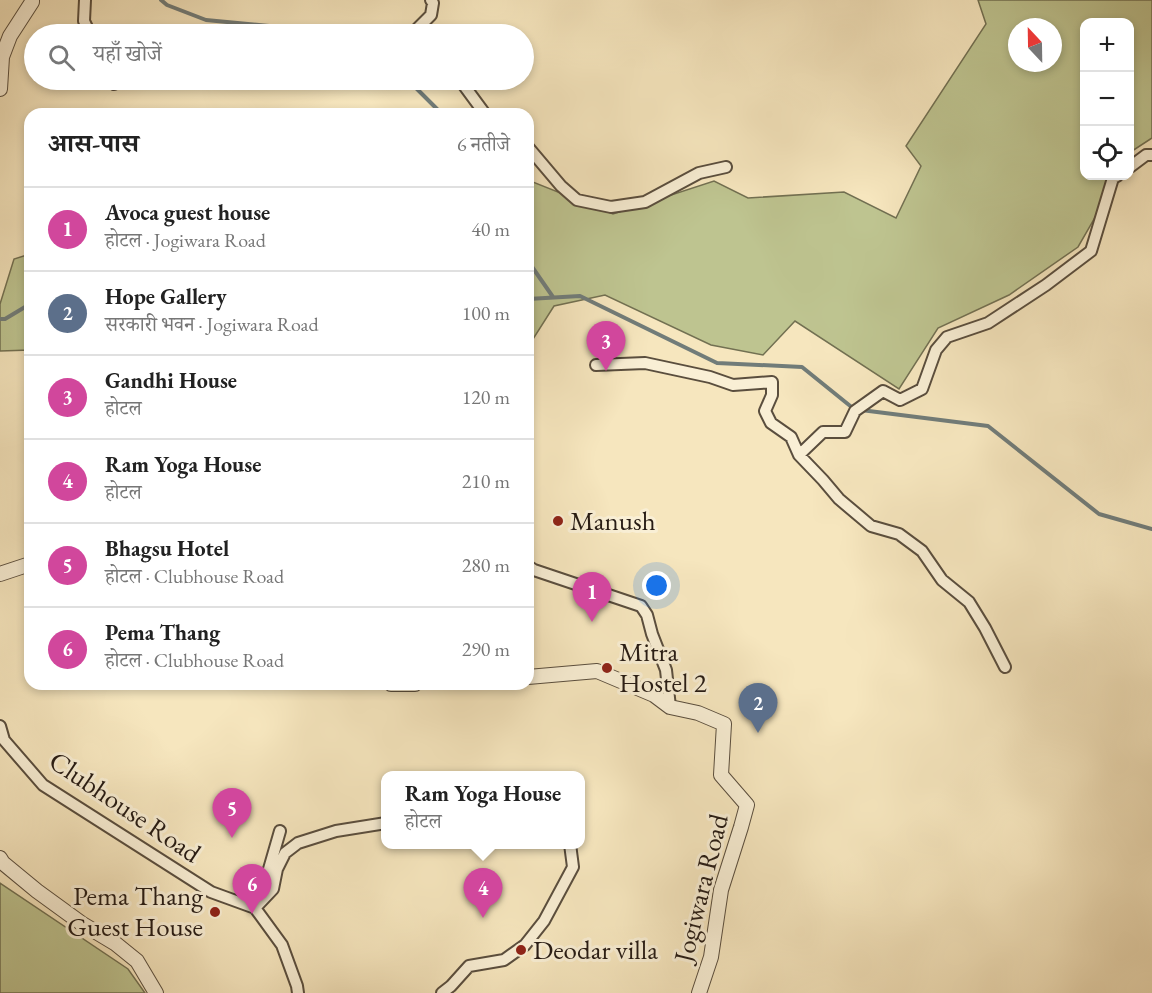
<!DOCTYPE html>
<html lang="hi">
<meta charset="utf-8">
<style>
body{margin:0;font-family:"EB Garamond","Noto Serif Devanagari",serif;background:#f2f2f2;color:#222}
.controls{position:absolute;right:18px;top:18px;display:grid;overflow:hidden;border-radius:12px;box-shadow:0 3px 9px #0003}
.controls button{width:54px;height:54px;display:grid;place-items:center;padding:0;border:0;border-bottom:2px solid #e0e0e0;background:#fff;color:#222;font:30px sans-serif}
.compass{position:absolute;left:1008px;top:18px;width:54px;height:54px;border-radius:50%;background:#fff;box-shadow:0 3px 9px #0003;rotate:338deg}
.you{position:absolute;left:657px;top:586px;width:21px;height:21px;margin:-15px;border:4px solid #fff;border-radius:50%;background:#1a73e8;box-shadow:0 0 0 9px #1a73e833}
.badge{display:grid;place-items:center;width:39px;height:39px;border-radius:50%;background:#8f2418;color:#fff;font-size:20px;font-weight:700}
.pin{position:absolute;translate:-50% -50px;filter:drop-shadow(0 2px 3px #0008)}
.pin::after{content:'';position:absolute;top:32px;width:21px;height:18px;background:inherit;clip-path:polygon(0 0,100% 0,50% 100%)}
.popup{position:absolute;left:381px;top:771px;width:204px;height:78px;box-sizing:border-box;display:grid;place-content:center;border-radius:12px;background:#fff;filter:drop-shadow(0 2px 4px #0005);font-size:20px;white-space:nowrap;color:#767676}
.popup b{font-size:22px;color:#222}
.popup::after{content:'';position:absolute;left:50%;top:100%;margin-left:-12px;border:12px solid transparent;border-top-color:#fff}
.list{margin:0;padding:0;list-style:none}
h2{display:flex;justify-content:space-between;align-items:center;height:78px;margin:0;padding:0 24px;font-size:26px}
h2 small{font-size:20px;font-weight:400;color:#767676}
.list li{display:grid;grid-template-columns:39px 1fr auto;gap:18px;align-items:center;box-sizing:border-box;height:84px;padding:0 24px;border-top:2px solid #e0e0e0}
.list b{display:block;font-size:22px;white-space:nowrap}
.list p{margin:0;font-size:20px;white-space:nowrap;color:#767676}
.list em{font-size:20px;font-style:normal;color:#767676}
.icon{flex:none;width:33px;height:33px;fill:none;stroke:currentColor;stroke-width:2;stroke-linecap:round;stroke-linejoin:round}
.map{position:relative;flex:none;width:1152px;height:993px;overflow:hidden}
.search{position:absolute;background:#fff;box-shadow:0 3px 9px #0003;left:24px;top:24px;width:510px;height:66px;display:flex;align-items:center;gap:15px;box-sizing:border-box;padding:0 21px;border-radius:33px;color:#767676;font-size:22px}
.panel{position:absolute;background:#fff;box-shadow:0 3px 9px #0003;left:24px;top:108px;width:510px;height:582px;border-radius:18px}
.map>svg:first-child{display:block}
.green{fill:#bec490;stroke:#727052;stroke-width:1.5;fill-rule:evenodd}
.lines{fill:none;stroke-linecap:round;stroke-linejoin:round}
.stream{stroke:#717c79;stroke-width:4}
.minor-casing{stroke:#5a4e3e;stroke-width:14}
.tertiary-casing{stroke:#5a4e3e;stroke-width:16}
.minor{stroke:#f9efd5;stroke-width:10}
.tertiary{stroke:#f9efd5;stroke-width:14}
.poi-dot{fill:#8f2418;stroke:#f9efd5;stroke-width:2}
.labels{text-anchor:middle;stroke-width:6;stroke-linejoin:round;paint-order:stroke}
.poi-label{font-size:27px;fill:#261b14;stroke:#f9efd5;text-anchor:start}
.street-label{font-size:27px;fill:#261b14;stroke:#f9efd5}
</style>
<div class="map">
<svg width="1152" height="993" viewBox="0 0 1152 993">
<rect width="100%" height="100%" fill="#f6e6be"/>
<filter id="stains"><feTurbulence type="fractalNoise" baseFrequency=".00333" numOctaves="4"/><feColorMatrix values="0 0 0 0 .2 0 0 0 0 .09 0 0 0 0 .02 0 0 0 .5 -.17"/></filter>
<radialGradient id="worn" r=".72"><stop offset=".6" stop-color="#630" stop-opacity="0"/><stop offset="1" stop-color="#630" stop-opacity=".3"/></radialGradient>
<path class="green" d="M 978,0 L 1152,0 L 1152,138 L 1132,151 L 1130,156 L 1130,22 L 1084,22 L 1084,176 L 1119,176 L 1078,247 L 1009,295 L 938,328 L 899,389 L 795,321 L 763,355 L 711,345 L 605,295 L 554,306 L 528,347 L 528,180 L 613,214 L 714,181 L 748,198 L 844,192 L 896,218 L 921,166 L 906,146 L 986,24 ZM 1017,27 L 1053,27 L 1053,63 L 1017,63 Z
M 30,254 L 30,350 L 0,351 L 0,304 L 14,259 Z
M 0,883 L 128,969 L 145,993 L 0,993 Z"/>
<g class="lines">
<path class="stream" d="M 161,0 L 167,5 L 206,20 L 320,31 L 331,34
M 408,80 L 442,114
M 528,261 L 553,297
M 528,299 L 580,296 L 717,363 L 802,367 L 854,409
M 0,319 L 5,319 L 30,304
M 861,410 L 988,426 L 1099,514 L 1152,529"/>
<g class="minor-casing">
<path id="minor" d="M 85,0 L 84,21 L 90,34
M 421,34 L 417,29 L 431,15 L 433,3 L 431,0
M 112,80 L 114,84
M 460,80 L 485,114
M 528,147 L 561,186 L 577,200 L 611,207 L 645,202 L 699,173 L 726,167
M 1130,167 L 1146,155 L 1152,155
M 596,365 L 645,363 L 710,377 L 733,385 L 772,382 L 772,395 L 765,411 L 771,423 L 791,437 L 799,455 L 823,480 L 839,499 L 871,526 L 899,534 L 922,551 L 942,580 L 969,602 L 985,628 L 1005,667
M 799,455 L 823,432 L 845,432 L 855,411 L 883,391 L 900,400 L 922,389 L 936,350 L 947,337 L 988,323 L 1046,285 L 1091,251 L 1113,178 L 1117,176
M 528,566 L 534,570 L 641,606 L 647,615 L 652,634 L 666,670 L 670,707
M 0,726 L 4,740 L 43,785 L 211,892 L 255,908 L 282,945 L 297,986 L 298,993
M 254,904 L 265,883 L 280,831
M 255,908 L 273,889 L 277,869 L 285,853 L 298,843 L 336,831 L 386,823
M 442,993 L 451,986 L 469,966 L 504,960 L 525,945 L 544,921 L 573,867 L 570,844"/>
</g>
<g class="tertiary-casing">
<path id="tertiary" d="M 0,89 L 2,57 L 10,36 L 32,2 L 32,0
M 0,574 L 30,564
M 528,677 L 597,671 L 654,695 L 670,707 L 698,713 L 724,724 L 721,775 L 747,805 L 741,827 L 721,890 L 711,957 L 699,993
M 391,684 L 415,684
M 0,858 L 3,863 L 37,891 L 81,923 L 116,944 L 137,961 L 156,993"/>
</g>
<use href="#minor" class="minor"/>
<use href="#tertiary" class="tertiary"/>
</g>
<g class="poi-dot">
<circle cx="558" cy="521" r="6"/>
<circle cx="607" cy="668" r="6"/>
<circle cx="215" cy="912" r="6"/>
<circle cx="521" cy="950" r="6"/>
</g>
<g class="labels">
<g class="poi-label">
<text x="570" y="530">Manush</text>
<text x="619" y="661">Mitra<tspan x="619" dy="31">Hostel 2</tspan></text>
<text x="203" y="905" text-anchor="end">Pema Thang<tspan x="203" dy="31">Guest House</tspan></text>
<text x="533" y="959">Deodar villa</text>
</g>
<g class="street-label">
<text transform="translate(125 807) rotate(34)" y="9">Clubhouse Road</text>
<text transform="translate(701 888) rotate(-76)" y="9">Jogiwara Road</text>
</g>
</g>
<rect width="100%" height="100%" filter="url(#stains)"/>
<rect width="100%" height="100%" fill="url(#worn)"/>
</svg>
<div class="controls">
<button>+</button>
<button>−</button>
<button><svg class="icon" aria-label="locate" viewBox="0 0 24 24"><circle cx="12" cy="12" r="6"/><path d="M12 2v4M12 18v4M2 12h4M18 12h4"/></svg></button>
</div>
<svg class="compass" viewBox="-18 -18 36 36"><path d="M0-13l5 13h-10z" fill="#e53935"/><path d="M0 13l5-13h-10z" fill="#767676"/></svg>
<div class="you"></div>
<div class="pin badge" style="left:592px;top:622px;background:#d1479c">1</div>
<div class="pin badge" style="left:758px;top:733px;background:#5c6f8a">2</div>
<div class="pin badge" style="left:606px;top:371px;background:#d1479c">3</div>
<div class="pin badge" style="left:483px;top:918px;background:#d1479c">4</div>
<div class="popup"><b>Ram Yoga House</b>होटल</div>
<div class="pin badge" style="left:232px;top:838px;background:#d1479c">5</div>
<div class="pin badge" style="left:252px;top:914px;background:#d1479c">6</div>
<div class="search"><svg class="icon" aria-label="search" viewBox="0 0 24 24"><circle cx="10" cy="10" r="6"/><path d="M15 15l6 6"/></svg>यहाँ खोजें</div>
<section class="panel">
<h2>आस-पास<small>6 नतीजे</small></h2>
<ul class="list">
<li><span class="badge" style="background:#d1479c">1</span><div><b>Avoca guest house</b><p>होटल · Jogiwara Road</p></div><em>40 m</em></li>
<li><span class="badge" style="background:#5c6f8a">2</span><div><b>Hope Gallery</b><p>सरकारी भवन · Jogiwara Road</p></div><em>100 m</em></li>
<li><span class="badge" style="background:#d1479c">3</span><div><b>Gandhi House</b><p>होटल</p></div><em>120 m</em></li>
<li><span class="badge" style="background:#d1479c">4</span><div><b>Ram Yoga House</b><p>होटल</p></div><em>210 m</em></li>
<li><span class="badge" style="background:#d1479c">5</span><div><b>Bhagsu Hotel</b><p>होटल · Clubhouse Road</p></div><em>280 m</em></li>
<li><span class="badge" style="background:#d1479c">6</span><div><b>Pema Thang</b><p>होटल · Clubhouse Road</p></div><em>290 m</em></li>
</ul>
</section>
</div>
